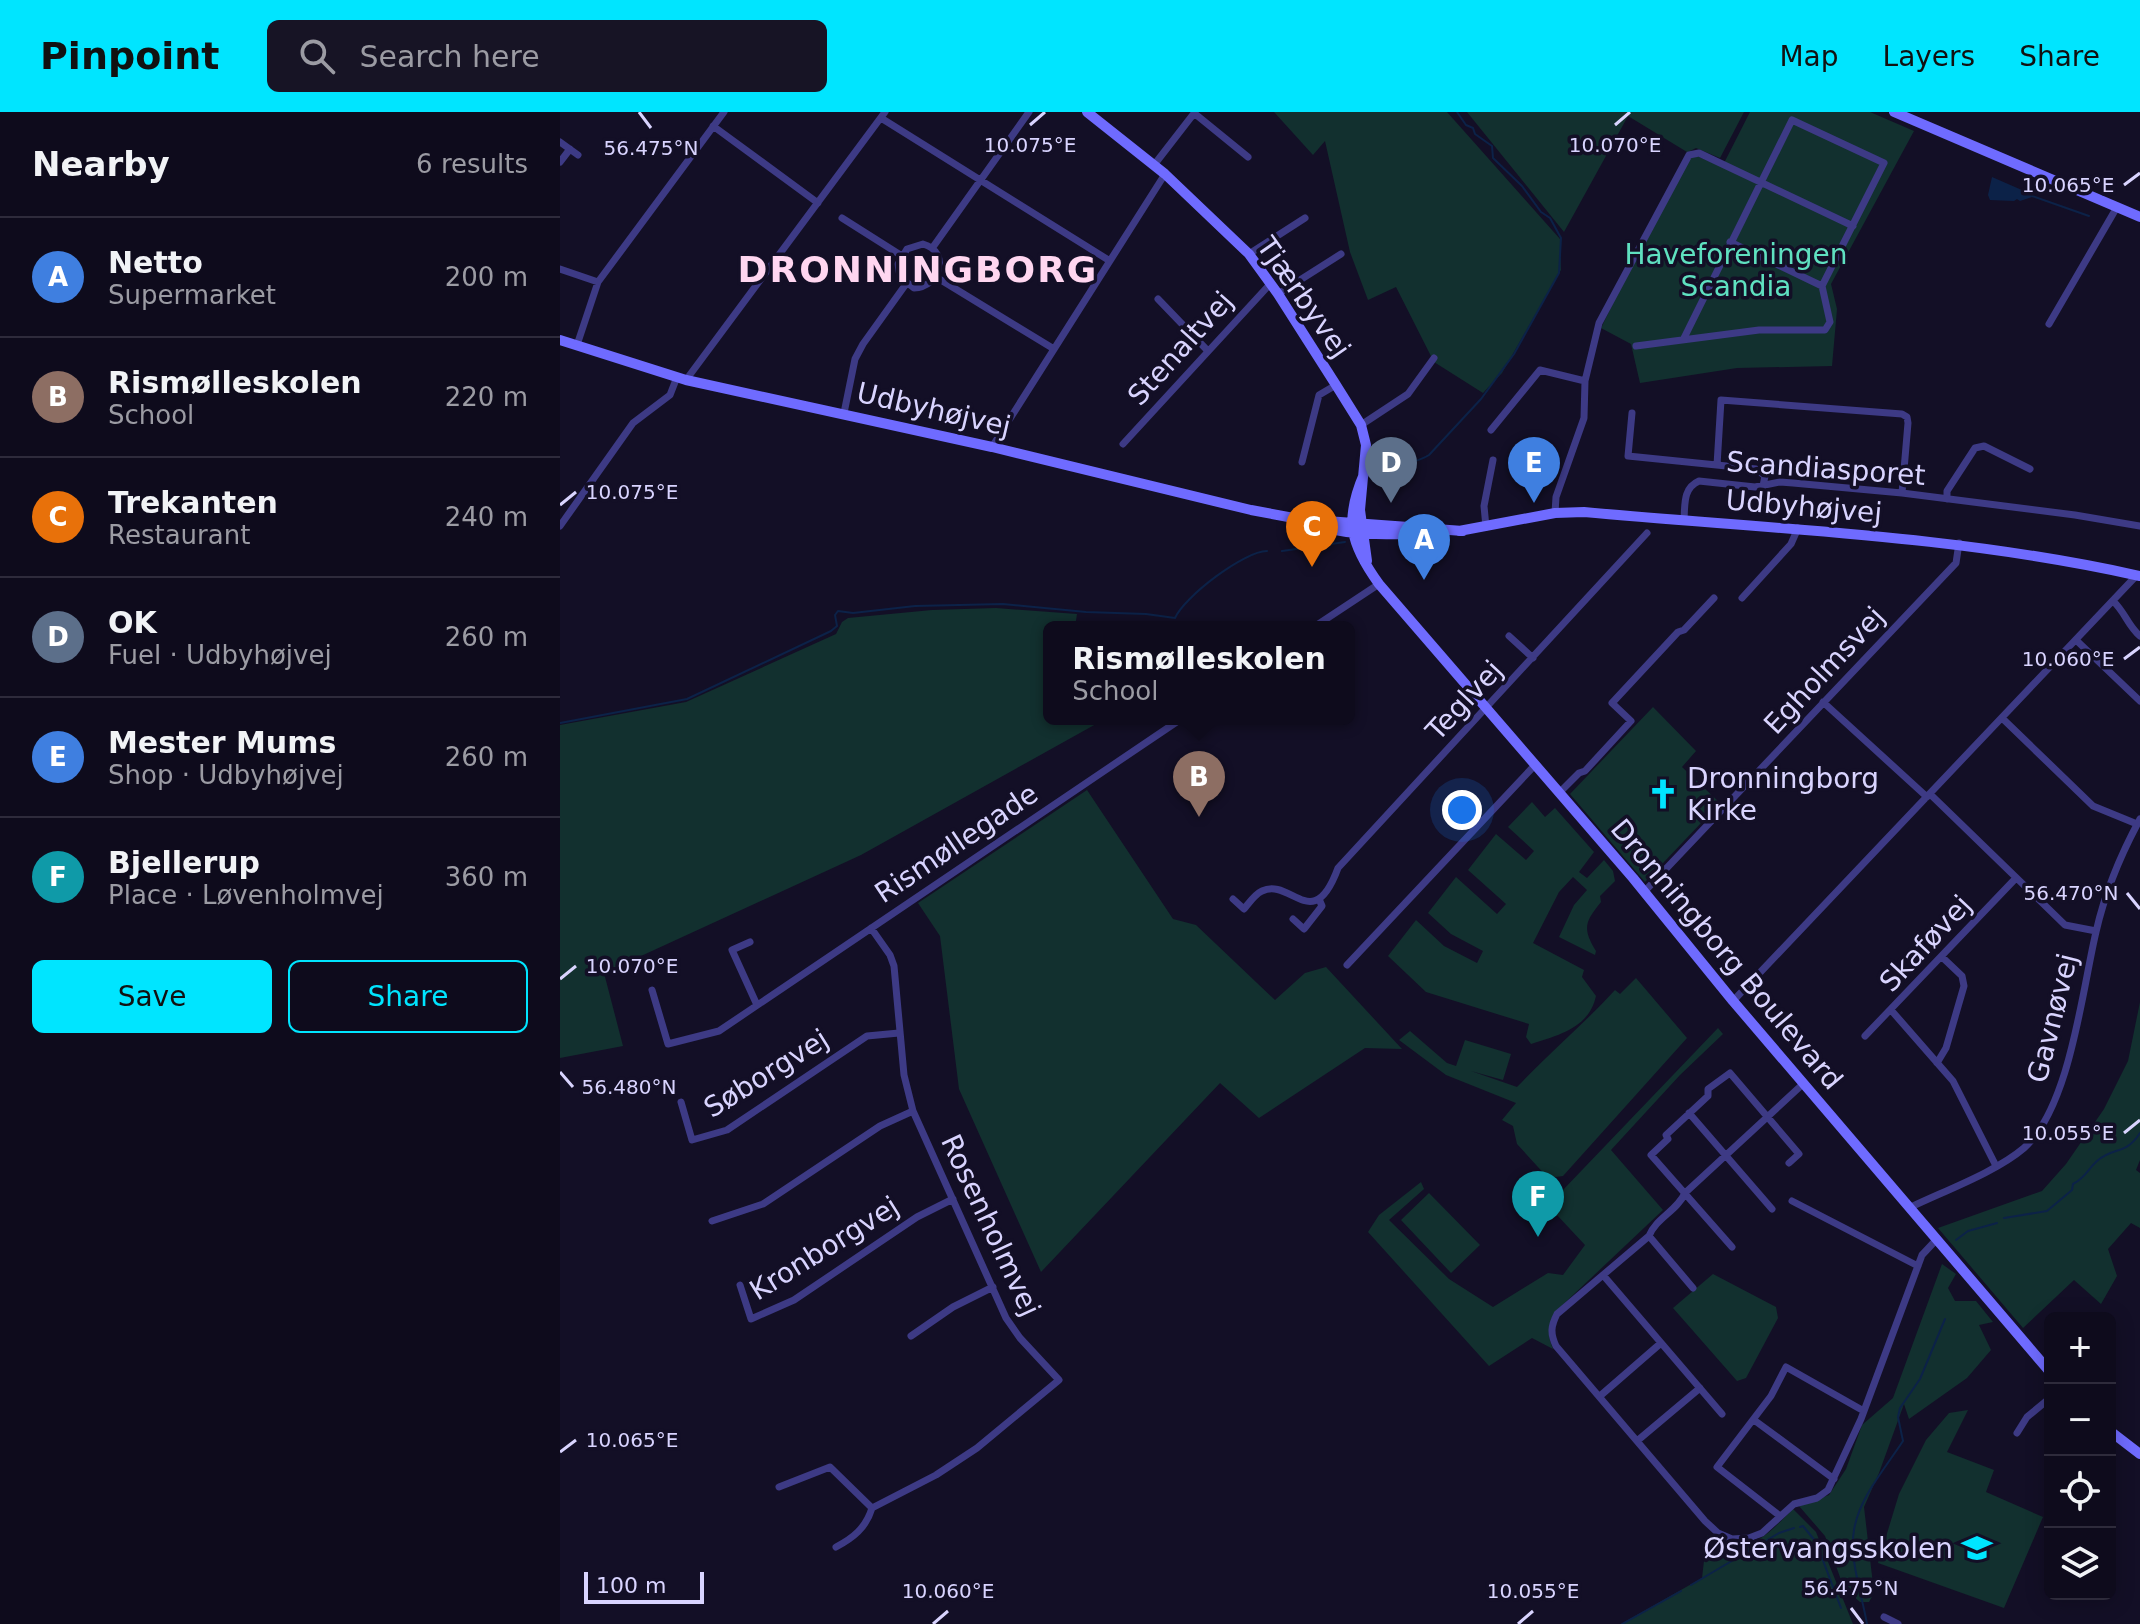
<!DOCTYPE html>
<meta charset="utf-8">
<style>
body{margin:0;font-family:"DejaVu Sans",sans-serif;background:#171425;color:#f1f3f6}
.controls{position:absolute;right:24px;bottom:24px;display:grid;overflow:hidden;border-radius:12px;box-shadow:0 4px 20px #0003}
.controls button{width:72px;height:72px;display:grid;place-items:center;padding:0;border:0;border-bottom:2px solid #2e2b3b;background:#0e0b1c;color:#f1f3f6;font:40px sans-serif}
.scale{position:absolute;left:24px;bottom:20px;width:120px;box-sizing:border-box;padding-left:8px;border:4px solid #d9d4ff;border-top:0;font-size:22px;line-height:28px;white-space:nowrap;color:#d9d4ff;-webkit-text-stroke:6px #130f26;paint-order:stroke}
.you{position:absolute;left:902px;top:698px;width:28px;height:28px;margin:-20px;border:6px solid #fff;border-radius:50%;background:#1a73e8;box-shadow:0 0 0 12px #1a73e833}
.badge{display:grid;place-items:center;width:52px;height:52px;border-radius:50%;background:#00e5ff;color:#fff;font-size:26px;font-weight:700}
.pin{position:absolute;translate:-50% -66px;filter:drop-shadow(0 2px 4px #0008)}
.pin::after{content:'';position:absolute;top:42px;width:28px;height:24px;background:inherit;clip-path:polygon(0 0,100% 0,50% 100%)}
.popup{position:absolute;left:483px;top:509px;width:312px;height:104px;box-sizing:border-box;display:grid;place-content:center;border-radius:12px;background:#0e0b1c;filter:drop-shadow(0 2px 6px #0005);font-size:26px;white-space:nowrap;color:#9b9ba3}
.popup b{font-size:30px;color:#f1f3f6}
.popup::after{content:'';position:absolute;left:50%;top:100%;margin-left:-16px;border:16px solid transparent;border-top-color:#0e0b1c}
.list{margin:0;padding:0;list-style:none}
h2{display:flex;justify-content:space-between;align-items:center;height:104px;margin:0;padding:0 32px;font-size:34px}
h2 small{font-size:26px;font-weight:400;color:#9b9ba3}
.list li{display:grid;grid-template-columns:52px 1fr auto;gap:24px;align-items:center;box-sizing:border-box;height:120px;padding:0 32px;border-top:2px solid #2e2b3b}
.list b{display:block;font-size:30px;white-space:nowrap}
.list p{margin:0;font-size:26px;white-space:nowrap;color:#9b9ba3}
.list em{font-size:26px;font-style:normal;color:#9b9ba3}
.actions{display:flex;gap:16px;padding:24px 32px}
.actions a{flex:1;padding:18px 0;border:2px solid #00e5ff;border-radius:12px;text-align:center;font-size:28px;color:#00e5ff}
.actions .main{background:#00e5ff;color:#111}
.icon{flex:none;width:44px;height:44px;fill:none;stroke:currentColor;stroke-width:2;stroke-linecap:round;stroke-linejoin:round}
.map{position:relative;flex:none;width:1580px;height:1512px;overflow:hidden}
header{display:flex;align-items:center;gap:48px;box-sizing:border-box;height:112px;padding:0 40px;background:#00e5ff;color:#111}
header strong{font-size:38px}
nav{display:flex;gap:44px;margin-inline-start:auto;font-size:28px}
.search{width:560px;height:72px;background:#171425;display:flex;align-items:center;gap:20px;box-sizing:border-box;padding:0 28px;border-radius:12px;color:#9b9ba3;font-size:30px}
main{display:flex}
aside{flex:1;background:#0e0b1c}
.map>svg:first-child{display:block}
.green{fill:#12302f}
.water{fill:#0c2248}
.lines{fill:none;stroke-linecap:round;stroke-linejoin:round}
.stream{stroke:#0c2248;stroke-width:2}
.street{stroke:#3d3a85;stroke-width:7}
.secondary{stroke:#6f6bff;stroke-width:10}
.ticks{fill:none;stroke:#d9d4ff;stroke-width:3}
.labels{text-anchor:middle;stroke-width:7;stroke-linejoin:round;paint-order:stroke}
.park-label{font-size:28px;fill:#5fe0c0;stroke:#130f26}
.street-label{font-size:28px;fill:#d9d4ff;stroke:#130f26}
.poi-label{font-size:28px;fill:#d9d4ff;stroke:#130f26;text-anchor:start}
.district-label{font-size:36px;font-weight:bold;letter-spacing:2px;fill:#ffd6f0;stroke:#130f26}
.ticks-label{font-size:20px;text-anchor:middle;fill:#d9d4ff;stroke:#130f26;stroke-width:7;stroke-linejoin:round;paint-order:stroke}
</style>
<header>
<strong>Pinpoint</strong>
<div class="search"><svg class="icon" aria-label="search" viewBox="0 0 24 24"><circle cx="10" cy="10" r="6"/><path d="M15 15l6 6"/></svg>Search here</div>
<nav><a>Map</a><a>Layers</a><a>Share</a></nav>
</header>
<main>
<aside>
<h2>Nearby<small>6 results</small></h2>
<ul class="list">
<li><span class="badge" style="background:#3f7fe0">A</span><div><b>Netto</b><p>Supermarket</p></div><em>200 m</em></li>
<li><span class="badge" style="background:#8d6e63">B</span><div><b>Rismølleskolen</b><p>School</p></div><em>220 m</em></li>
<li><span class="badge" style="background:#e8710a">C</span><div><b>Trekanten</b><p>Restaurant</p></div><em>240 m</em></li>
<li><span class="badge" style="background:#5c6f8a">D</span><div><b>OK</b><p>Fuel · Udbyhøjvej</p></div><em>260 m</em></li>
<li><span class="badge" style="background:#3f7fe0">E</span><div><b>Mester Mums</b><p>Shop · Udbyhøjvej</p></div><em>260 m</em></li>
<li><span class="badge" style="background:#0f9aa8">F</span><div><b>Bjellerup</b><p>Place · Løvenholmvej</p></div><em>360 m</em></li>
</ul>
<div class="actions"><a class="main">Save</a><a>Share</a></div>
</aside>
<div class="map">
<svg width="1580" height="1512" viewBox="0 0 1580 1512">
<rect width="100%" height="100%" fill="#130f26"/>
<path class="green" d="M 714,0 L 887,0 L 1000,127 L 1001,158 L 942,261 L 923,281 L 874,250 L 836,175 L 808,188 L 790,140 L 765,29 L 753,43 Z
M 907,0 L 1184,0 L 1160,46 L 1136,36 L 1128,40 L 1162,55 L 1190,0 L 1310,0 L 1354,19 L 1271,172 L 1277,197 L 1272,254 L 1177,256 L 1080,271 L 1071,232 L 1041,216 L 1127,40 L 1068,4 L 1004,120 Z
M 436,496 L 517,502 L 515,515 L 489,515 L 489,607 L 545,607 L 301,743 L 44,861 L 63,934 L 0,946 L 0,613 L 126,590 L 276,522 L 282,510 L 288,506 L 372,498 Z
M 1093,595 L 1136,639 L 1122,655 L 1160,691 L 1085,770 L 1010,682 Z
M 527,678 L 613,807 L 636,813 L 715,888 L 745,861 L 766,855 L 842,937 L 805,936 L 699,1006 L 660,971 L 481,1160 L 399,977 L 380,824 L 358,791 Z
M 972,690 L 985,705 L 995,696 L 1034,740 L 1019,760 L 1027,766 L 1044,748 L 1053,759 L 1055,769 L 1040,784 L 1041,790 C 1025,810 1022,816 1036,839 L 1035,843 L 999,825 L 1014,793 L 1027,778 L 1013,765 L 999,780 L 973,831 L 1024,858 L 1022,865 L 1036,884 C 1029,916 999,923 971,932 L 966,925 L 969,912 L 866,880 L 828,844 L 856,808 L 884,834 L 917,851 L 923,839 L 891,822 L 868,801 L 896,765 L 937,802 L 946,792 L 908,758 L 936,722 L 966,748 L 974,739 L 948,715 Z
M 1076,866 L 1127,926 L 1003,1064 L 988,1066 L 957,1032 L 953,1014 L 942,1008 L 956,991 L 886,963 L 839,928 L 850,919 L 887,951 L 896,954 L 905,928 L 951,942 L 943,968 L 911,959 L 957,975 C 989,941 1024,912 1055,878 L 1060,882 Z
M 1580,890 L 1580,1048 L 1576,1058 L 1580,1061 L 1580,1116 L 1571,1111 L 1548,1137 L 1557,1164 L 1541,1192 L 1514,1168 L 1463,1216 L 1378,1116 L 1482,1079 L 1506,1052 L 1544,997 L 1568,949 Z
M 1158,916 L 1163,922 L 1120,963 L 1051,1038 L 1103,1098 L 994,1201 C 988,1215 987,1223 993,1237 L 972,1226 L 929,1254 L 808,1120 L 819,1103 L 861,1070 L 864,1077 L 829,1108 L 889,1167 L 933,1195 L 988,1161 L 1003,1163 L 1025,1133 L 996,1102 L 979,1103 Z
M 869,1081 L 920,1133 L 891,1161 L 841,1108 Z
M 1382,1152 L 1396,1162 L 1388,1176 L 1395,1189 L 1416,1189 L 1433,1210 L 1419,1213 L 1431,1238 L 1407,1266 L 1349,1307 L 1344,1292 L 1319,1361 L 1304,1395 L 1314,1481 L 1309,1490 L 1300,1490 L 1284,1476 L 1265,1424 L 1239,1394 L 1269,1383 L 1286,1357 L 1302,1313 L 1333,1286 Z
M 1153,1162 L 1216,1195 L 1218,1206 L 1186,1266 L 1177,1269 L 1113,1196 Z
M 1408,1298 L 1387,1340 L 1434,1358 L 1426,1380 L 1483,1405 L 1444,1496 L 1318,1451 L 1339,1382 L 1366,1328 L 1389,1301 Z
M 1233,1397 L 1256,1420 L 1293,1512 L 1061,1512 L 1142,1466 L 1147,1423 C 1194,1440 1200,1430 1233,1397 Z"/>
<path class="water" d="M 1432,65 L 1471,82 L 1472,85 L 1460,89 L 1457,87 L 1454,89 L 1430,88 L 1428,83 Z"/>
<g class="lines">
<path class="stream" d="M 1472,84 L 1529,104
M 826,363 L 827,359 C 841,351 857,351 869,343 L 921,287 L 954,242 L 999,161 L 1001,126 L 990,106 L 981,100 L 962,74 L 933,46 L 932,34 L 915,22 L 913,16 L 906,13 L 897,0
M 722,439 L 785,430
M 0,611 L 127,587 L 271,519 L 277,514 L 275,503 L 278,499 L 293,501 L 355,494 L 443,492 L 526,500 L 586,502 L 615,506 C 624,485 684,439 707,439
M 1444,1106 L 1487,1099 L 1512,1078 L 1513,1072 C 1526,1065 1527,1058 1537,1049 C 1554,1034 1565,1044 1580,1021
M 1396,1128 L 1408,1119 L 1437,1111
M 1240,1415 L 1243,1414 L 1256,1430 L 1281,1496
M 1131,1473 L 1219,1421 L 1234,1416
M 1062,1512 L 1121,1479
M 1307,1512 C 1302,1483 1289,1447 1294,1418 C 1299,1386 1326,1355 1343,1329 L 1338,1305 L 1340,1296 L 1360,1267 L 1385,1207"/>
<path class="street" d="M 634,1 L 688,45
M 321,6 L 550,149
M 153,14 L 258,91
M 0,30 L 18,43
M 0,50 L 10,37
M 594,53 L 635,0
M 282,106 L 342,144
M 1170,130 L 1262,174
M 363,132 C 391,140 380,175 354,176 L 340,165 L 338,152 L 347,137 Z
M 373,135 L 469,0
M 689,142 L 745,106
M 0,157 L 38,170
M 376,165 L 494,237
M 718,182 L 781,142
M 598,187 L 647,238
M 1489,212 L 1557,95
M 17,233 L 38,170 L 164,0
M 1076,234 L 1199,218 L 1265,218 L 1270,210 L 1262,174 L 1324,51 L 1232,8 L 1124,226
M 126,268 L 325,0
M 284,301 L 295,247 L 303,232 L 346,172
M 1072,301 L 1068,344 L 1196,357 L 1205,364 L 1203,374
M 801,313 L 848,282 L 874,246
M 931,318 L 980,258 L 1025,269
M 563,332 L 711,171
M 432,335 L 605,62
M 742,350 L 759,283 L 776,273
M 1157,353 L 1161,288 L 1342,302 L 1347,305 L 1348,311 L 1342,381
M 1387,387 L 1387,379 L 1415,336 L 1424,334 L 1470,357
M 995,401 L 996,385 L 1024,306 L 1025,269 L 1039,211 L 1129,43 L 1139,41 L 1293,114
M 1124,408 C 1125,392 1123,376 1139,369 L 1195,375 L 1220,370 L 1233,371 L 1342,381 L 1515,403 L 1580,414
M 0,414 L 73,311 L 110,283 L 117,265
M 926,415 L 924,394 L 933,348
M 1182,486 L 1231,432 L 1238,416
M 1553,489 C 1565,500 1568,514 1580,524
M 754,515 L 819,472
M 949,524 L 973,546
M 1516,528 L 1580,589
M 789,565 L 791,563
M 1263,590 L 1367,685
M 1442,606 L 1533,694 L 1577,712
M 999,681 L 1019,661 L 1025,659 L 1071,609 L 1052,591 L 1118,520 L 1124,518 L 1154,486
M 1370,682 L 1505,813 L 1536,819
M 1084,780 L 1396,451 L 1399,431
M 673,787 L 684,797 C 689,791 695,782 702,779 C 731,765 753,824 778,756 L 1087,421
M 733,807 L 744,817 L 762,794 L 759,787
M 190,830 L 172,838 L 197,893
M 787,853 L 975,653
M 92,878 L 108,932 L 159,919 L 621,607
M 1173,889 L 1577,463
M 1331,898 L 1393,969 L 1436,1054
M 1305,924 L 1456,766
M 1377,951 L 1386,936 L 1404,874 L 1402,864 L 1382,845
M 1244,971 L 1125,1081 C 1117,1099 1096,1106 1089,1124 L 997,1202 C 991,1214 990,1221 996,1234 L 1145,1409 L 1158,1421 L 1172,1427 L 1189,1426 L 1202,1421 L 1234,1392 L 1257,1386 L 1268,1378 L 1301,1307 L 1362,1143 L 1377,1127
M 121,990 L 132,1028 L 167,1018 L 307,924 L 339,921
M 1129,1001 L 1212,1097
M 1232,1089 L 1358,1154
M 1351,1095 C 1384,1079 1436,1060 1464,1036 C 1510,995 1522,879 1536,820 C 1545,780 1561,742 1580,707
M 152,1109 L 203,1092 L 320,1014 L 353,999
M 1089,1124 L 1133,1176
M 1172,1135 L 1091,1043 L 1108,1027 L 1106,1023 L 1148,984 L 1148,977 L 1170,961 L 1239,1042 L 1229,1051
M 1043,1163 L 1162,1302
M 180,1173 L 191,1207 L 234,1188 L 357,1105 L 393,1087
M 351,1224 L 393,1195 L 433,1175
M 1040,1284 L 1101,1231
M 1194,1308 L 1274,1367
M 1457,1321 L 1467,1305 L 1490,1286
M 1077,1329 L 1140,1276
M 219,1375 L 270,1355 L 312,1396
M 1220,1404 L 1157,1355 L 1211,1284 L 1226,1255 L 1302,1298
M 276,1435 C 293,1426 306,1416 312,1396 L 376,1363 L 417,1336 L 499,1268 L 460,1226 L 446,1206 L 353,999 L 344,963 L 334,854 L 330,843 L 311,816
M 1324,1505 L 1338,1512"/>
<path class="secondary" d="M 527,0 L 605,62 L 689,142 L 718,182 L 776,273 L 801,313 L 806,333 L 800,398 L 807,449
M 1334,0 L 1580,105
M 0,228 L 126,268 L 432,335 L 691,398 L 739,407 L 903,419
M 804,362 C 784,408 790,432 819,472 L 1073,766 L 1173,889 L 1490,1260
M 748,411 C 786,425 831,422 871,422
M 899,419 L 995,401 L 1024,400 C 1210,417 1397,423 1580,464
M 1550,1319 L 1580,1342"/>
</g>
<path class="ticks" d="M 79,0 L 91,16M 470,13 L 485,0M 1055,13 L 1070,0M 1564,73 L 1580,61M 0,393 L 16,380M 1564,547 L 1580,535M 1567,781 L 1580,797M 0,867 L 16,854M 0,960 L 13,975M 1564,1021 L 1580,1008M 0,1340 L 16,1328M 1291,1496 L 1303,1512M 373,1512 L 388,1499M 958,1512 L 973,1499"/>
<defs>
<g id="church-bare" transform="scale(2.4)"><path d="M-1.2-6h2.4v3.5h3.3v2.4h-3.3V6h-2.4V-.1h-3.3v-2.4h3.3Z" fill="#00e5ff" stroke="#130f26" stroke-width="2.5" paint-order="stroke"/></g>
<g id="school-bare" transform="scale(2.4)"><path d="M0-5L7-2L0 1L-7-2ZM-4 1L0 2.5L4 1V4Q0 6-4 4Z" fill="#00e5ff" stroke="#130f26" stroke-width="2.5" paint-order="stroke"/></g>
</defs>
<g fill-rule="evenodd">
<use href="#church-bare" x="1103" y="682"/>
<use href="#school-bare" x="1417" y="1436"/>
</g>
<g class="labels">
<g class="park-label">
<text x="1176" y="152">Haveforeningen<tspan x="1176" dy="32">Scandia</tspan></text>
</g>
<g class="street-label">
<text transform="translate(744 185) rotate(55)" y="10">Tjærbyvej</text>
<text transform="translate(620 236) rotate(-48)" y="10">Stenaltvej</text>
<text transform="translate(374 297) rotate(13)" y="10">Udbyhøjvej</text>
<text transform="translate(1266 356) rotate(4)" y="10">Scandiasporet</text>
<text transform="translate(1244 394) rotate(5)" y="10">Udbyhøjvej</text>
<text transform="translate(1264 558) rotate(-47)" y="10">Egholmsvej</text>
<text transform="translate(904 588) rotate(-47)" y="10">Teglvej</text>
<text transform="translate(396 731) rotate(-34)" y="10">Rismøllegade</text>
<text transform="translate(1365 831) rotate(-47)" y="10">Skaføvej</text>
<text transform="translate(1167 842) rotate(50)" y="10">Dronningborg Boulevard</text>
<text transform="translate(1492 906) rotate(-76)" y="10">Gavnøvej</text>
<text transform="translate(206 961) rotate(-32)" y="10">Søborgvej</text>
<text transform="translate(431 1113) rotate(65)" y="10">Rosenholmvej</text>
<text transform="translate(264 1136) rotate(-32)" y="10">Kronborgvej</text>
</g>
<g class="poi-label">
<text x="1127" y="676">Dronningborg<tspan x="1127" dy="32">Kirke</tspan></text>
<text x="1393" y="1446" text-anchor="end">Østervangsskolen</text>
</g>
<g class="district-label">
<text x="358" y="170">DRONNINGBORG</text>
</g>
</g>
<g class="ticks-label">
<text x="470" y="40">10.075°E</text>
<text x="1055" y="40">10.070°E</text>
<text x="91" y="43">56.475°N</text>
<text x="1508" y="80">10.065°E</text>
<text x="72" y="387">10.075°E</text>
<text x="1508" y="554">10.060°E</text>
<text x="1511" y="788">56.470°N</text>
<text x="72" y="861">10.070°E</text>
<text x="69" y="982">56.480°N</text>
<text x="1508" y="1028">10.055°E</text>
<text x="72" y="1335">10.065°E</text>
<text x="1291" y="1483">56.475°N</text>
<text x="388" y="1486">10.060°E</text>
<text x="973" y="1486">10.055°E</text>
</g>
</svg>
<div class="controls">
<button>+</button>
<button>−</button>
<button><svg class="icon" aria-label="locate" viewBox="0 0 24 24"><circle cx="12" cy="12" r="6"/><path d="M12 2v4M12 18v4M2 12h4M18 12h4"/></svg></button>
<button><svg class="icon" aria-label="layers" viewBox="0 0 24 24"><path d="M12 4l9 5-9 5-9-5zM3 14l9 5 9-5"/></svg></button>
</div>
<div class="scale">100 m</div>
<div class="you"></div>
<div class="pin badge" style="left:864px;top:468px;background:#3f7fe0">A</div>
<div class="pin badge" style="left:639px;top:705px;background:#8d6e63">B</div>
<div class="popup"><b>Rismølleskolen</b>School</div>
<div class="pin badge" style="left:752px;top:455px;background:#e8710a">C</div>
<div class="pin badge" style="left:831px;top:391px;background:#5c6f8a">D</div>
<div class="pin badge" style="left:974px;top:391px;background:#3f7fe0">E</div>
<div class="pin badge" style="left:978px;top:1125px;background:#0f9aa8">F</div>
</div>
</main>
